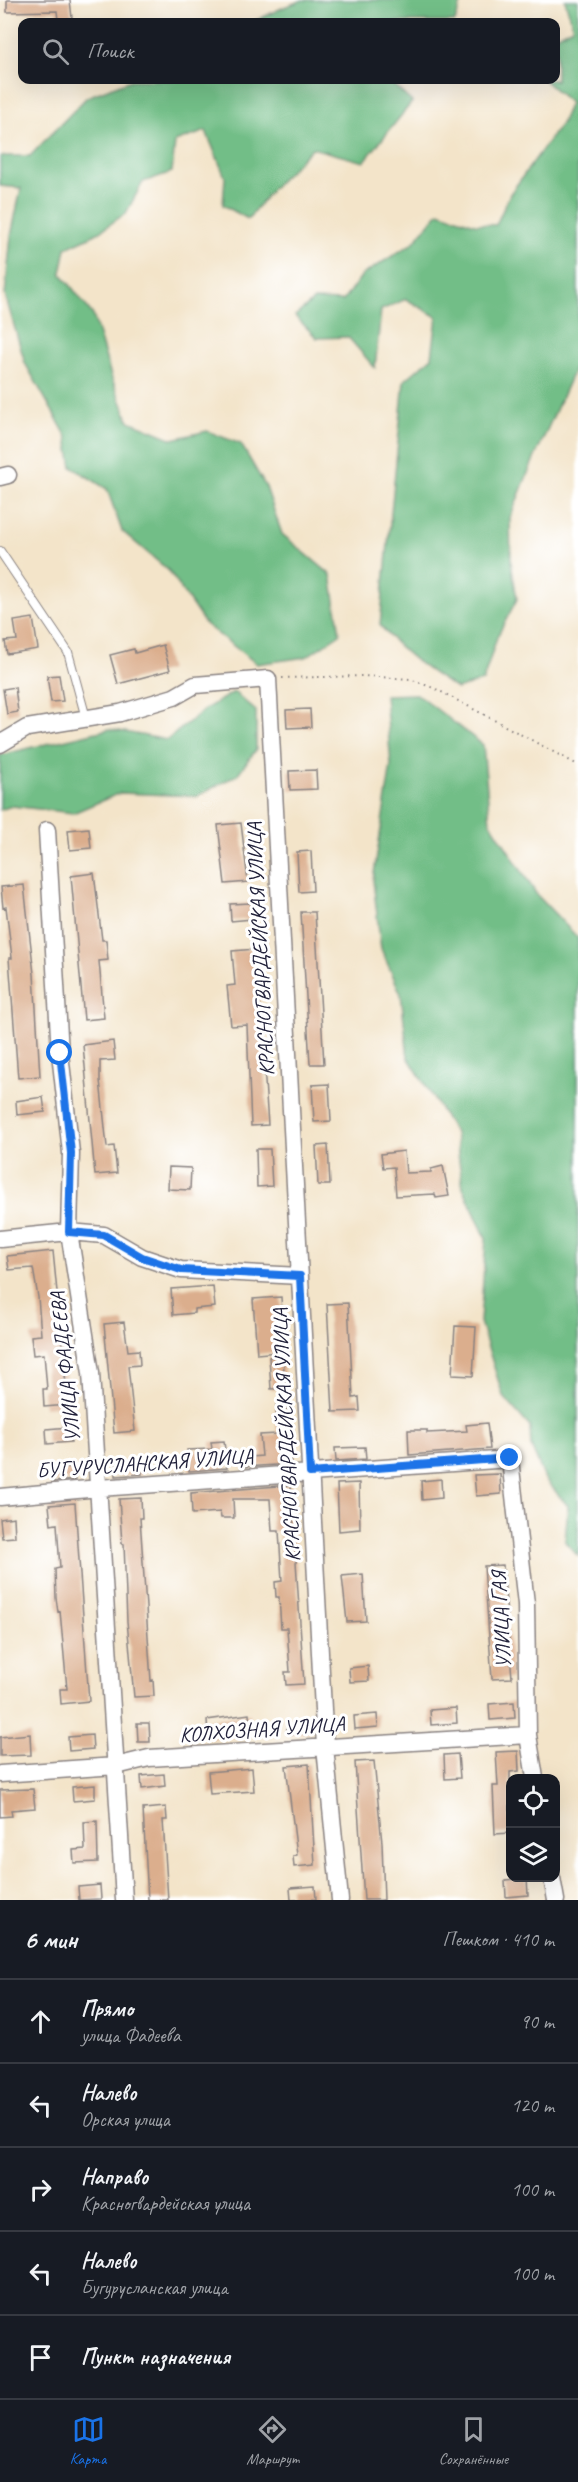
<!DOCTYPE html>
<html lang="ru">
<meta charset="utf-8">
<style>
body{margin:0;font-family:Caveat,sans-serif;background:#242831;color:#f1f3f6}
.controls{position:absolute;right:18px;bottom:18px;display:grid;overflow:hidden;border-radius:12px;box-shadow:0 6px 24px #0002}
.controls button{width:54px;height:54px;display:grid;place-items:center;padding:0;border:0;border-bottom:2px solid #363941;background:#171b24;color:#f1f3f6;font:30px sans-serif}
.stop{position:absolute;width:18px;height:18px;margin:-14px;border:4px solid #1a73e8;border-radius:50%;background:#fff}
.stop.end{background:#1a73e8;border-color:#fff;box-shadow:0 2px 6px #0008}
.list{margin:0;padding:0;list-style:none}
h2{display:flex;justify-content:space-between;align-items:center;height:78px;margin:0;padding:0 24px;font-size:26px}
h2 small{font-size:20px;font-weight:400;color:#9ea1a6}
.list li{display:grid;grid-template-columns:39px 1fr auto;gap:18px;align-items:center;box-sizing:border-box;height:84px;padding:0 24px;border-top:2px solid #363941}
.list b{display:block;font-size:22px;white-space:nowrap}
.list p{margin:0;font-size:20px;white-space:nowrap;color:#9ea1a6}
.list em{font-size:20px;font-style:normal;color:#9ea1a6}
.icon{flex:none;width:33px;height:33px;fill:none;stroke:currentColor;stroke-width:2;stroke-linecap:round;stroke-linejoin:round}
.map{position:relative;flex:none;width:578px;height:1900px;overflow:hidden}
.search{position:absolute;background:#171b24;box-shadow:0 6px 24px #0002;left:18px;right:18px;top:18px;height:66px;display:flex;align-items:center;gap:15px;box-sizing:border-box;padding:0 21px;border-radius:12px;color:#9ea1a6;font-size:22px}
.sheet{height:498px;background:#171b24}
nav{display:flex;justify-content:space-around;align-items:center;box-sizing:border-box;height:84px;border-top:2px solid #363941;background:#171b24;font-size:16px;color:#9ea1a6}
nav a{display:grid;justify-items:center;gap:3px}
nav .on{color:#1a73e8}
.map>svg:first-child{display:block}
.forest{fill:#72be87;stroke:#4a7061;stroke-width:1.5}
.building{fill:#dbae8d}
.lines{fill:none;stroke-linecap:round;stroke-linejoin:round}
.service-casing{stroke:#8a8382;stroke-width:10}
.minor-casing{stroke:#8a8382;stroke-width:19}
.path{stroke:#8a8382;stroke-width:2;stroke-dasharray:1.5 4.5;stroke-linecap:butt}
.service{stroke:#fff;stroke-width:8}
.minor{stroke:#fff;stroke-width:16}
.route{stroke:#1a73e8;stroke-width:8}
.labels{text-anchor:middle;stroke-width:6;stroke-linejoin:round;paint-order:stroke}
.street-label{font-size:21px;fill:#22223b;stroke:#fff}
</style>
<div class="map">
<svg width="578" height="1900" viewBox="0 0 578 1900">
<rect width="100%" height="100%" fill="#fff"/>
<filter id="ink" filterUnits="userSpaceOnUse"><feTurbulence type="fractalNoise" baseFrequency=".0167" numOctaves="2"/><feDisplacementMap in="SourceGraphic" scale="12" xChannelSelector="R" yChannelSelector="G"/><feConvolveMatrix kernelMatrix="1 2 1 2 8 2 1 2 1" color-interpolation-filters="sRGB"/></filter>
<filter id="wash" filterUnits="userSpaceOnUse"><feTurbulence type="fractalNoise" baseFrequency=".008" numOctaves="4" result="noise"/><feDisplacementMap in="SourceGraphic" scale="24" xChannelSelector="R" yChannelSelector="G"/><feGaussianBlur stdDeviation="1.35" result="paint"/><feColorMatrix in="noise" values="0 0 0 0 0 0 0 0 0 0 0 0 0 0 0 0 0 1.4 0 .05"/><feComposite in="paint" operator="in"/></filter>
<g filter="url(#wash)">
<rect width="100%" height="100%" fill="#f3e4c9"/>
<path class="forest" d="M 303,0 L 462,0 L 455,22 L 253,22 L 284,7 Z
M 565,0 L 578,0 L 578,361 L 530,468 L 510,518 L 511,562 L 517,599 L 497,637 L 483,681 L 457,689 C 428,671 401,652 380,625 L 404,381 L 432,357 L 437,317 L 406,299 L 381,310 L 375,368 L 348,337 L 317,338 L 295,316 L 314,300 L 343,301 L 362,275 L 413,243 L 439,212 L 475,224 L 496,225 L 510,194 L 561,124 L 570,103 L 544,80 L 556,80 L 556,36 L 573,27 Z
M 131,80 L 388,80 L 412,102 L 364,162 L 312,148 L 272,189 L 248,219 L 223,205 L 225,177 L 206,131 L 175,142 L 172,172 L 143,182 L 126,213 L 96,234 L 66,248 L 61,273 L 93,315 L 112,379 L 129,421 L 173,439 L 207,431 L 241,444 L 266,487 L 282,534 L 331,575 L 340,634 L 306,657 L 257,664 L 205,624 L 169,571 L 122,531 L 107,489 L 72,467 L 67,437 L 25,363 L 5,295 L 11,236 L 21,188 L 0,186 L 0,156 L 30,156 L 87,97 Z
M 234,692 L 256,711 L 256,750 L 237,775 L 197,796 L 120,793 L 73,813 L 12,806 L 0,810 L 0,755 L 109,729 L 167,740 L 205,709 Z
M 417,694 L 483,745 L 490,822 L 537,895 L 578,938 L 578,1556 L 565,1542 L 568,1506 L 545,1479 L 531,1446 L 530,1427 L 503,1396 L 480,1322 L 486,1238 L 463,1188 L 455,1133 L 408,1057 L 401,994 L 381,949 L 373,880 L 391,765 L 385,695 Z"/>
<g id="blocks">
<path class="building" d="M 7,0 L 70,0 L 72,18 L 58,20 L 57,11 L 7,12 Z
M 33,618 L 38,649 L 7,654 L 5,641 L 17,640 L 14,621 Z
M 163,645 L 170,670 L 118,684 L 110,655 L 134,649 L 135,653 Z
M 59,675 L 63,701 L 51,702 L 47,676 Z
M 15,687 L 18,712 L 7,714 L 3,689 Z
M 310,709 L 311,727 L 287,728 L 286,710 Z
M 316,770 L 317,789 L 290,790 L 289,771 Z
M 241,823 L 248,882 L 225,884 L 218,825 Z
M 89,828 L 91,848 L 70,850 L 68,830 Z
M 311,851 L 313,891 L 299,892 L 297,852 Z
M 94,873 L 102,940 L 106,940 L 108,960 L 99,961 L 104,1018 L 84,1020 L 71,876 Z
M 24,885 L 34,974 L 40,1076 L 18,1078 L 9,958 L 12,958 L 6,907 L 3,908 L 1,887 Z
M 251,903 L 252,919 L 231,921 L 230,904 Z
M 301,912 L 315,912 L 324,1064 L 310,1064 Z
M 256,949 L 268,1125 L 251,1126 L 247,1025 L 231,1026 L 227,986 L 235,985 L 232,951 Z
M 113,1041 L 115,1060 L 100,1061 L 100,1080 L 107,1147 L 114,1146 L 117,1173 L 95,1175 L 83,1045 Z
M 329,1084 L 331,1121 L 314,1122 L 312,1085 Z
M 43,1097 L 45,1112 L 17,1115 L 16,1101 Z
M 328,1145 L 330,1185 L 318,1185 L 316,1146 Z
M 256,1149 L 270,1149 L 272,1186 L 257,1187 Z
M 404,1151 L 406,1173 L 431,1172 L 431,1169 L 443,1166 L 449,1196 L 436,1198 L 435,1194 L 396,1196 L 394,1167 L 383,1168 L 381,1154 Z
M 169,1167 L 191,1168 L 190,1190 L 168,1189 Z
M 53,1251 L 68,1405 L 44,1407 L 43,1389 L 47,1389 L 44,1354 L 33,1355 L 31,1336 L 41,1335 L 38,1297 L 33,1268 L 9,1270 L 7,1256 Z
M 213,1286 L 215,1307 L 194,1309 L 194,1313 L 173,1315 L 171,1289 Z
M 281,1297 L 283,1328 L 276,1328 L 278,1352 L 257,1354 L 253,1299 Z
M 348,1303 L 353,1398 L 359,1397 L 360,1411 L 333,1412 L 327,1304 Z
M 124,1322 L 128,1351 L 139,1350 L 140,1365 L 128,1366 L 135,1431 L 114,1433 L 104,1324 Z
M 455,1326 L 476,1327 L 473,1376 L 452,1375 Z
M 283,1356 L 285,1388 L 271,1389 L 269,1357 Z
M 276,1405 L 286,1405 L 291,1464 L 241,1467 L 240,1458 L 262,1456 L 260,1435 L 277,1434 Z
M 487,1423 L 490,1449 L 409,1455 L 408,1430 L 427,1430 L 427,1433 L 467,1431 L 466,1425 Z
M 69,1427 L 71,1442 L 47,1444 L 46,1429 Z
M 224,1441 L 227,1468 L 189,1471 L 187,1450 L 212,1449 L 211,1442 Z
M 365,1447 L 366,1459 L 336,1461 L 335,1448 Z
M 141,1461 L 142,1474 L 116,1476 L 115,1463 Z
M 74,1467 L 75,1480 L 53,1482 L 53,1468 Z
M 500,1474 L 501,1494 L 476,1496 L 474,1475 Z
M 441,1479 L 442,1498 L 422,1500 L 421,1481 Z
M 359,1483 L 360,1529 L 339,1531 L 337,1484 Z
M 291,1485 L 304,1684 L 286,1685 L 285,1672 L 290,1672 L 287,1628 L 281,1628 L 279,1597 L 276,1597 L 275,1582 L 282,1581 L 279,1531 L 272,1531 L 270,1499 L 233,1499 L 234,1518 L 221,1518 L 220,1512 L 192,1514 L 191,1493 Z
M 141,1498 L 142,1518 L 140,1518 L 151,1681 L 153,1680 L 154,1696 L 134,1697 L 127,1621 L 124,1544 L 122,1544 L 119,1499 Z
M 75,1503 L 89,1701 L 61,1704 L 60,1689 L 67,1689 L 60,1611 L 58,1612 L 56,1598 L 55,1569 L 60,1568 L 57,1524 L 51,1525 L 49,1505 Z
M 14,1517 L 15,1537 L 2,1538 L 0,1519 Z
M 503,1565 L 512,1678 L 492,1679 L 484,1566 Z
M 363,1574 L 366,1621 L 347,1622 L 342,1576 Z
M 368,1666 L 369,1681 L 350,1682 L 349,1668 Z
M 514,1702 L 515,1718 L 490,1720 L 489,1704 Z
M 456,1708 L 457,1723 L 431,1725 L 430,1710 Z
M 249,1714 L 251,1736 L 208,1739 L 207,1720 Z
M 377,1714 L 378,1727 L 355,1729 L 354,1716 Z
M 137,1723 L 149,1723 L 150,1742 L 138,1742 Z
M 308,1723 L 309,1733 L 287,1734 L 287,1724 Z
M 30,1734 L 31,1755 L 0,1756 L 0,1737 Z
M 92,1735 L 93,1749 L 69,1751 L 68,1737 Z
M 518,1751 L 519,1771 L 510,1772 L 510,1833 L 495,1834 L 493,1786 L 498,1786 L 496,1752 Z
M 458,1754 L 460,1778 L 445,1779 L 444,1755 Z
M 374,1761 L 382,1843 L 384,1900 L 364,1900 L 355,1762 Z
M 309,1764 L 315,1865 L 294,1867 L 293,1856 L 297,1855 L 286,1766 Z
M 252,1768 L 254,1791 L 210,1794 L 208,1772 Z
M 164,1774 L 165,1786 L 142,1789 L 141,1776 Z
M 95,1785 L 95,1799 L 73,1801 L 72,1787 Z
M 33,1789 L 35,1808 L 11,1810 L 12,1816 L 0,1817 L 0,1790 Z
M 166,1807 L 167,1820 L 163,1820 L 168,1900 L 148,1900 L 143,1809 Z
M 97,1821 L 98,1862 L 74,1863 L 73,1850 L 85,1849 L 84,1822 Z
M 527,1878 L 528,1895 L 506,1897 L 505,1880 Z
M 100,1885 L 101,1899 L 79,1900 L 78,1887 Z
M 315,1886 L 316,1899 L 291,1900 L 290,1888 Z"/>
</g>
</g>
<g filter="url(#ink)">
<use href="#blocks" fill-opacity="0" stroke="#8a8382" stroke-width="1.5"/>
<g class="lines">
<g class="service-casing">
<path id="service" d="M 0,551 L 68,652 L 86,718"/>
</g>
<g class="minor-casing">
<path id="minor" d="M 0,477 L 8,475
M 0,744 L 27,728 L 120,713 L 174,697 L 195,685 L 268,679 L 325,1747 L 340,1900
M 47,830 L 60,1053 L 71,1153 L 69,1232 L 91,1373 L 124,1900
M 0,1239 L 69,1232 L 104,1235 L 142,1257 L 181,1270 L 300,1276
M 0,1497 L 99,1488 L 510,1459 L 526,1604 L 528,1735 L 535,1778
M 0,1774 L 116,1766 L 149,1758 L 528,1735
M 552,1878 L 556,1900"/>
</g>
<path class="path" d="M 282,678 L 362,676 L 410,679 L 436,689 L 578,765"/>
<use href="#service" class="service"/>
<use href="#minor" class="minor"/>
</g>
</g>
<g class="lines" filter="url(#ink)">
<path class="route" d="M 60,1053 L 71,1153 L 69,1232 L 104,1235 L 142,1257 L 181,1270 L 300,1276 L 310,1473 L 510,1458"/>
</g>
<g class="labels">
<g class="street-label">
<text transform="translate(260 949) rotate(-93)" y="7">КРАСНОГВАРДЕЙСКАЯ УЛИЦА</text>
<text transform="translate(65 1367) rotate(-96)" y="7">УЛИЦА ФАДЕЕВА</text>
<text transform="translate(286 1435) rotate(-93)" y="7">КРАСНОГВАРДЕЙСКАЯ УЛИЦА</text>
<text transform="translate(145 1463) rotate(-4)" y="7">БУГУРУСЛАНСКАЯ УЛИЦА</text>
<text transform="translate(501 1620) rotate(-93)" y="7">УЛИЦА ГАЯ</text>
<text transform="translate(262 1729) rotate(-4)" y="7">КОЛХОЗНАЯ УЛИЦА</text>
</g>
</g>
</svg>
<div class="controls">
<button><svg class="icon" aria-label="locate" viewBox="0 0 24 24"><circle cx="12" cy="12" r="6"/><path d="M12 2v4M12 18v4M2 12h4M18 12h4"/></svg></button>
<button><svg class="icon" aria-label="layers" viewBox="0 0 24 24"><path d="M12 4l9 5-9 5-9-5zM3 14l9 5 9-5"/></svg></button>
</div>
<div class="stop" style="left:60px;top:1053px"></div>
<div class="stop end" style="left:510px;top:1458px"></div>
<div class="search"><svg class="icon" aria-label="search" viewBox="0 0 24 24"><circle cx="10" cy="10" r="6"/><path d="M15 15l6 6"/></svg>Поиск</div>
</div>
<section class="sheet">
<h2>6 мин<small>Пешком · 410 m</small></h2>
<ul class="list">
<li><svg class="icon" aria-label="ahead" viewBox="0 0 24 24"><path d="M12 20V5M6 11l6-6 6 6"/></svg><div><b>Прямо</b><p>улица Фадеева</p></div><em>90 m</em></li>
<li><svg class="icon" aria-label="left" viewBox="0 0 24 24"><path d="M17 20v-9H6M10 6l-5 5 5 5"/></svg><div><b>Налево</b><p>Орская улица</p></div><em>120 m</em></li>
<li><svg class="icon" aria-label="right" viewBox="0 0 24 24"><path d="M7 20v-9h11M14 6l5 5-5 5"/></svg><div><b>Направо</b><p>Красногвардейская улица</p></div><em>100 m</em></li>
<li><svg class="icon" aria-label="left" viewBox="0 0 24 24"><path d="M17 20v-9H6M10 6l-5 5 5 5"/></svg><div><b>Налево</b><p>Бугурусланская улица</p></div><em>100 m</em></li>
<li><svg class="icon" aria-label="arrive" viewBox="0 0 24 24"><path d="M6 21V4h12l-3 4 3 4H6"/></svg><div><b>Пункт назначения</b></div></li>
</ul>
</section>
<nav>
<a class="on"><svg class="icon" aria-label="map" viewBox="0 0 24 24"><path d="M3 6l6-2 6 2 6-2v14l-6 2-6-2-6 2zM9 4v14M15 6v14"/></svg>Карта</a>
<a><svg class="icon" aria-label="directions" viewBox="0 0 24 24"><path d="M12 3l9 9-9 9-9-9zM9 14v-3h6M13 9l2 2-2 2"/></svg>Маршрут</a>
<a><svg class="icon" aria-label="saved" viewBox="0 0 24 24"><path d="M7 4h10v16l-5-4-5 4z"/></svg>Сохранённые</a>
</nav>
